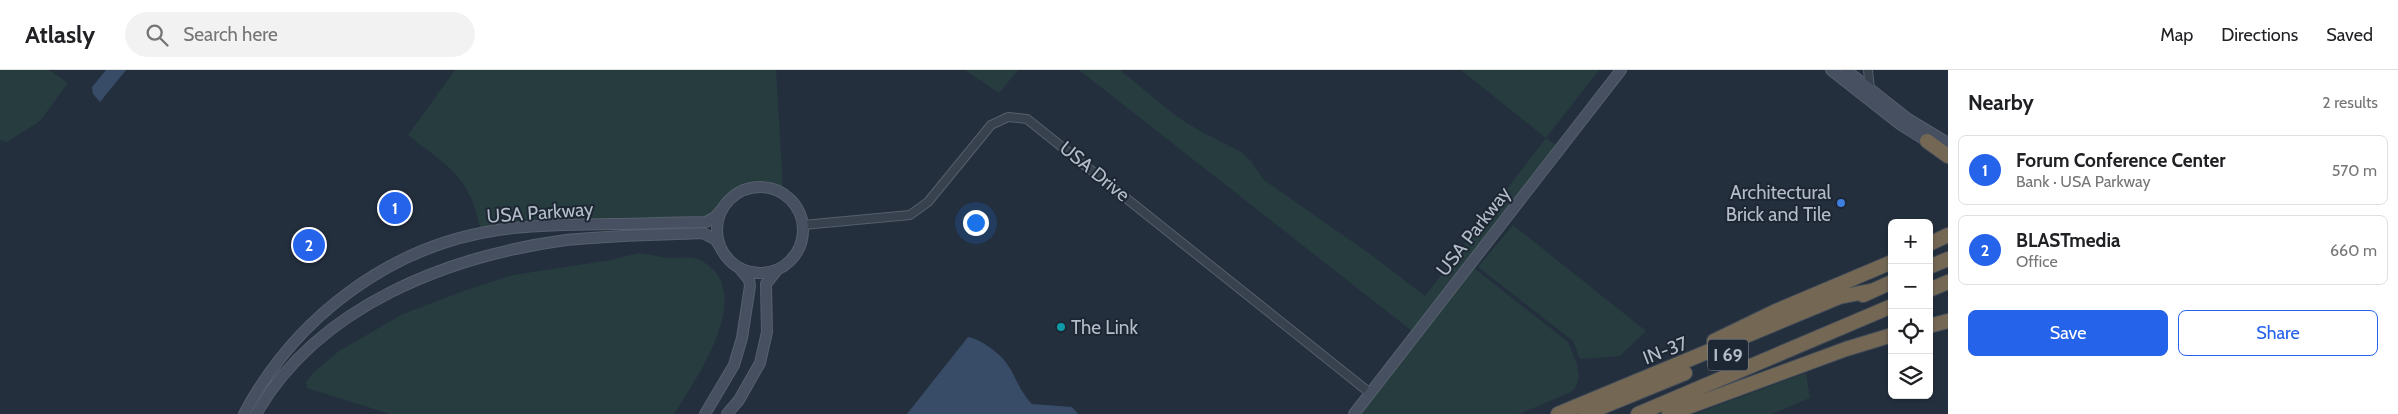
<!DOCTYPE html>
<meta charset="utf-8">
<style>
body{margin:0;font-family:Cabin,sans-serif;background:#f2f2f2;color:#202124}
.controls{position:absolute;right:15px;bottom:15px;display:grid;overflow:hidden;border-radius:8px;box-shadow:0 1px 4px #0004}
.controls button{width:45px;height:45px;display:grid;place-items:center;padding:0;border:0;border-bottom:1px solid #e0e0e0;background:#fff;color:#202124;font:25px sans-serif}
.you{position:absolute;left:975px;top:152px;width:18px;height:18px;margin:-12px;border:4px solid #fff;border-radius:50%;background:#1a73e8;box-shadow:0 0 0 8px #1a73e833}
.badge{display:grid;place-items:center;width:32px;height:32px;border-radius:50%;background:#2563eb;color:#fff;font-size:16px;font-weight:700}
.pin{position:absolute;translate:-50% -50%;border:2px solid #fff;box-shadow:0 1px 5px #0006}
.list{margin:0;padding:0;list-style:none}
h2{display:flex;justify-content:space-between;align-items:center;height:65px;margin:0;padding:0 20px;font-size:21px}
h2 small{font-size:16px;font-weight:400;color:#757577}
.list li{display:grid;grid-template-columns:32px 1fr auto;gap:15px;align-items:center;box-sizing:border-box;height:70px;margin:0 10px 10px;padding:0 10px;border:1px solid #e0e0e0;border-radius:8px}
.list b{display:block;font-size:19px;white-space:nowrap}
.list p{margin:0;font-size:16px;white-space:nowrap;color:#757577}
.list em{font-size:16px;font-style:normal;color:#757577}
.actions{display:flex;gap:10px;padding:15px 20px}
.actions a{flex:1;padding:11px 0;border:1px solid #2563eb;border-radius:8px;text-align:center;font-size:18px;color:#2563eb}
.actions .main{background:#2563eb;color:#fff}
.icon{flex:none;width:28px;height:28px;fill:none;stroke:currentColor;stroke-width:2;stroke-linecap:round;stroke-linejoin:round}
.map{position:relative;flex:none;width:1948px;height:344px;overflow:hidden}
header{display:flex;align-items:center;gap:30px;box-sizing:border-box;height:70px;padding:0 25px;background:#fff;border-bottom:1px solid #e0e0e0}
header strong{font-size:24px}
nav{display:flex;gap:28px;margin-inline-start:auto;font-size:18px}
.search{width:350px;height:45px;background:#f2f2f2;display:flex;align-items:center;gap:12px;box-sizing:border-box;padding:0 18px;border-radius:28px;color:#757577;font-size:19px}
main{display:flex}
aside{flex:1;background:#fff}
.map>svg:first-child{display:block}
.green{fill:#263c3f}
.water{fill:#394c67}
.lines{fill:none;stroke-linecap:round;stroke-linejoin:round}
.street-casing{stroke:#565f6c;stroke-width:10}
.secondary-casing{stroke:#565f6c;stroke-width:12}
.highway-casing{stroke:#434c59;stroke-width:16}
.street{stroke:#38414e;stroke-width:8}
.secondary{stroke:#465061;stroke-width:10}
.highway{stroke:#746855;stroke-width:14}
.shop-dot{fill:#3f7fe0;stroke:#1d2633;stroke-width:2}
.culture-dot{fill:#0f9aa8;stroke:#1d2633;stroke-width:2}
.labels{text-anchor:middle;stroke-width:4;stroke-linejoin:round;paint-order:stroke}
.shield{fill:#1d2633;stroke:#878f9c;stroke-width:1}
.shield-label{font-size:18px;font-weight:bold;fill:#b4bcc9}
.street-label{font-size:19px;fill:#b4bcc9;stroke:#1d2633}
.poi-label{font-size:19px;fill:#b4bcc9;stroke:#1d2633;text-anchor:end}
</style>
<header>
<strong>Atlasly</strong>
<div class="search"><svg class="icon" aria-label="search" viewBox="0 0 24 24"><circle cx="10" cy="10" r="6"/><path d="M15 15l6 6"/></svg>Search here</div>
<nav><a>Map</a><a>Directions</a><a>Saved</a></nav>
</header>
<main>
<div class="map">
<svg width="1948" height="344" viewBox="0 0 1948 344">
<rect width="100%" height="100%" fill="#242f3e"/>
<path class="green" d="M 0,0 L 49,0 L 68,13 L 40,51 L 7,72 L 0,70 Z
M 455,0 L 776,0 L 783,117 C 744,104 733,120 708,146 L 570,152 L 481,160 C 469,104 449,98 408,65 Z
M 965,0 L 1018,0 L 999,23 Z
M 1079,0 L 1120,0 L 1176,46 L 1202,62 L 1241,82 L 1250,90 L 1264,110 L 1370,184 L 1425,226 L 1546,68 L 1461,0 L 1599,0 L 1546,68 L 1556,75 L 1412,261 Z
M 1513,155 L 1646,261 L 1620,286 L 1580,289 L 1573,271 L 1478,197 Z
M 639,183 C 648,184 657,186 666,188 C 675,189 691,186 700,190 C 759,220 696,309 674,344 L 390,344 L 307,318 L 306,312 L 312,304 L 339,281 L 403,244 L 466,220 L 513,205 L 611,190 Z
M 1474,198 L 1568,272 L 1577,294 L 1579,307 L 1576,317 L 1571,322 L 1519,344 L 1360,344 Z
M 1806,303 L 1810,328 L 1772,344 L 1695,344 Z"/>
<path class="water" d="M 106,0 L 126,0 L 100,32 L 93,24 L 92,17 Z
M 968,267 C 977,269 982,272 989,277 C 1017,296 1012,313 1032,334 L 1072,337 L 1078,344 L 907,344 Z"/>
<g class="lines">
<g class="street-casing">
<path id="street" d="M 1868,0 L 1870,19
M 803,155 L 910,145 L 928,132 L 991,55 L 1008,47 L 1027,49 L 1370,323"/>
</g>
<g class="secondary-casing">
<path id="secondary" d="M 1831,0 L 1901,55 L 1933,75
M 1846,0 L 1908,49 L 1948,73
M717 160a43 43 0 1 1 86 0a43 43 0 1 1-86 0Z
M 244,344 C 295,248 389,176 498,160 C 535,154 574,155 611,154 C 643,154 674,152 706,152 L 715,147 L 723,138
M 256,344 C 318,236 448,186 566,170 C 612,165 657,165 703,163 L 716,170 L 723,182
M 705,344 L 734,295 L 742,268 L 750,216 L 749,210 L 740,199
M 727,344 L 739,330 L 760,293 L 767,262 L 766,214 L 777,200
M 1354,344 L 1621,0"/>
</g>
<g class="highway-casing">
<path id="highway" d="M 1927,71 L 1948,86
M 1929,174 L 1948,165
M 1929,197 L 1948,189
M 1929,220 L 1948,212
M 1863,225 L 1892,212
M 1929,256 L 1948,251
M 1714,271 L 1776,241 L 1892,192
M 1558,344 L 1839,227 L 1870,221
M 1585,344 L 1685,303
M 1638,344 L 1892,236
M 1669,344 L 1846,279 L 1892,265"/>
</g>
<use href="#street" class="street"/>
<use href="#secondary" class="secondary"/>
<use href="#highway" class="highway"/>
</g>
<circle class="shop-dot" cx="1841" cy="133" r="5"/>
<circle class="culture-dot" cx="1061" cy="257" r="5"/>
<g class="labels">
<rect class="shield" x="1708" y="269.5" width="40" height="31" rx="4"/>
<g class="shield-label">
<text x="1728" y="291">I 69</text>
</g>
<g class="street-label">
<text transform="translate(1095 101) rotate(39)" y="7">USA Drive</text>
<text transform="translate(540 142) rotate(-4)" y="7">USA Parkway</text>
<text transform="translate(1473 161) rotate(-52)" y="7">USA Parkway</text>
<text transform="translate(1665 280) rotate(-21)" y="7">IN-37</text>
</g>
<g class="poi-label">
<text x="1831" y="129">Architectural<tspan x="1831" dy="22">Brick and Tile</tspan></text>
<text x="1071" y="264" text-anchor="start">The Link</text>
</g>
</g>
</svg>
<div class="controls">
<button>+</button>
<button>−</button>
<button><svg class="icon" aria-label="locate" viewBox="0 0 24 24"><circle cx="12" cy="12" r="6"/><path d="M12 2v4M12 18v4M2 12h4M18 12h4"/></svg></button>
<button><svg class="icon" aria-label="layers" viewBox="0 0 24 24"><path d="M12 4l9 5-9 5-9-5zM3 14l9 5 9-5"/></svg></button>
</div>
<div class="you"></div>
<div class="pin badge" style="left:395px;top:138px">1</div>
<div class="pin badge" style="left:309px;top:175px">2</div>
</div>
<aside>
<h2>Nearby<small>2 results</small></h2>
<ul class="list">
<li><span class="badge">1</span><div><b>Forum Conference Center</b><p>Bank · USA Parkway</p></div><em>570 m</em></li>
<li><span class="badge">2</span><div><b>BLASTmedia</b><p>Office</p></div><em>660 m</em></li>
</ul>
<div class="actions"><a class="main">Save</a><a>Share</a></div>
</aside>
</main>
